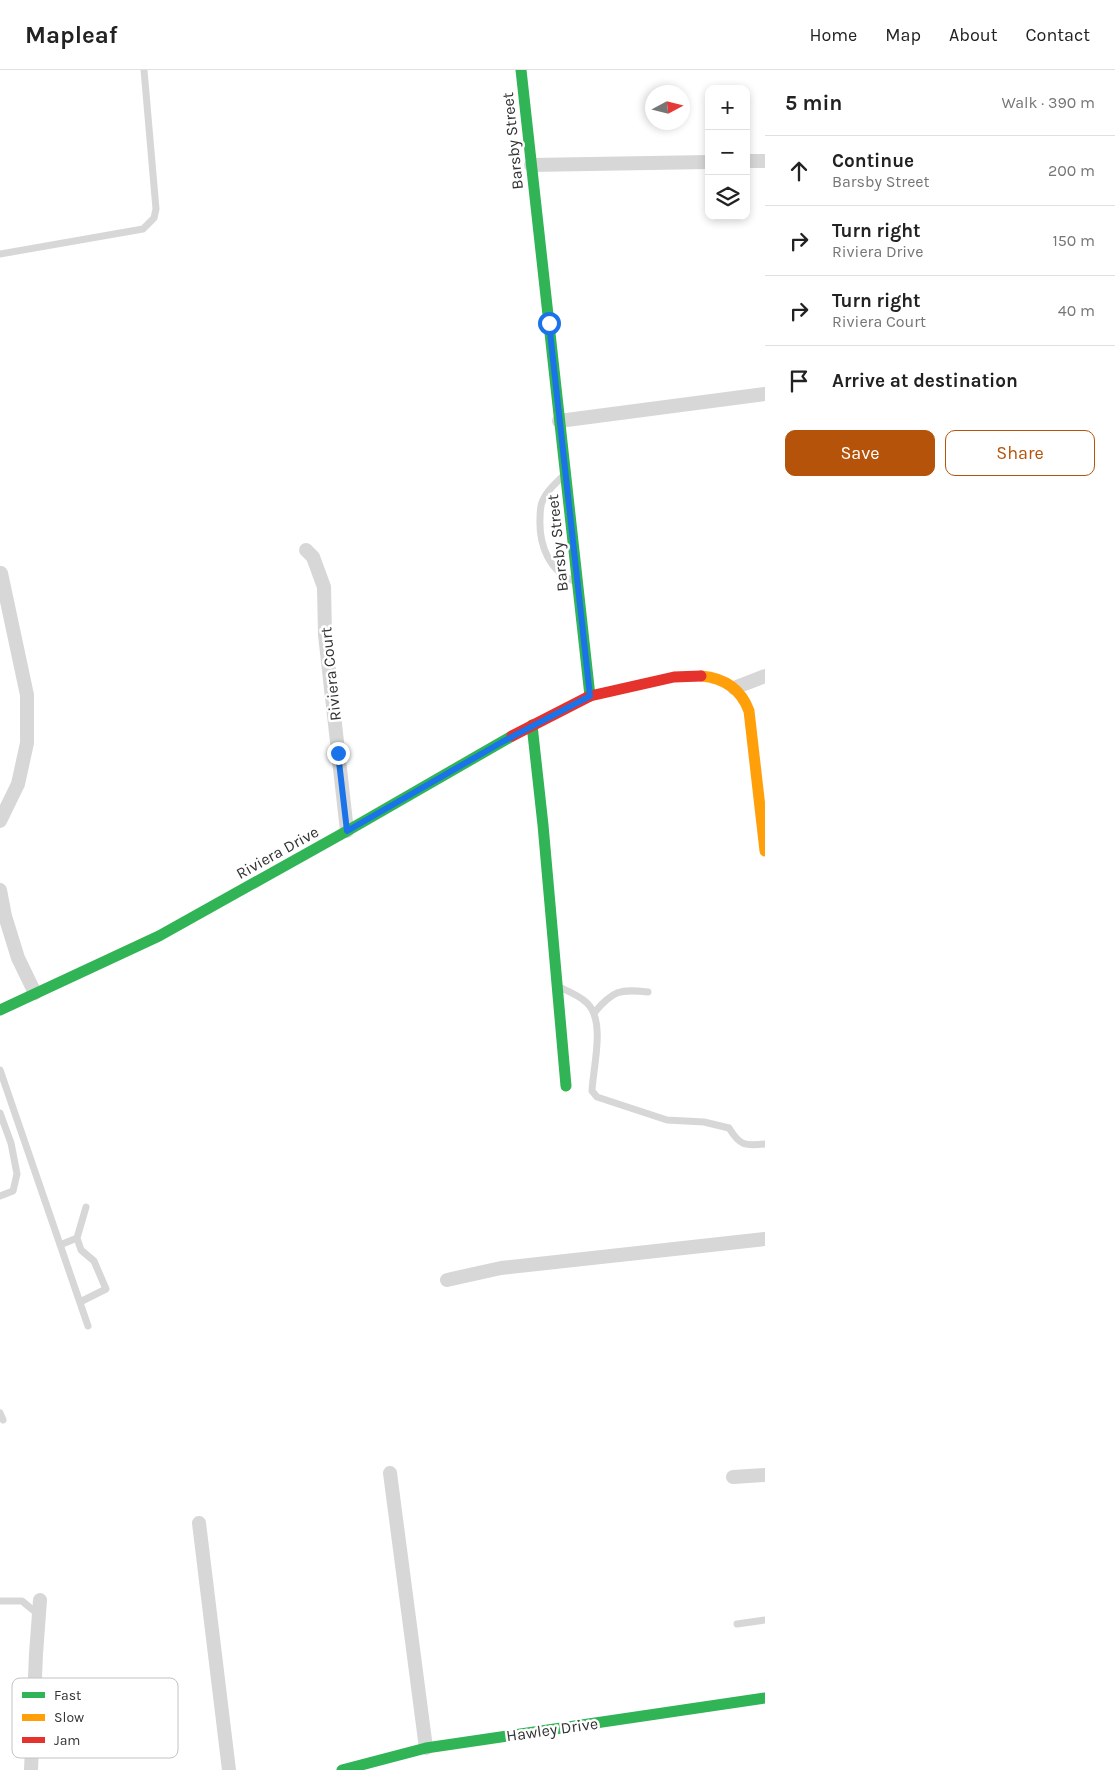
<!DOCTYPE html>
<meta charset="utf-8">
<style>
body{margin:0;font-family:Karla,sans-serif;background:#f2f2f2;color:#222}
.controls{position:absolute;right:15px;top:15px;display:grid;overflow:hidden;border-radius:10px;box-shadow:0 2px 8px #0003}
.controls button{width:45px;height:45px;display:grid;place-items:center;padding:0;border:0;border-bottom:1px solid #e0e0e0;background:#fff;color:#222;font:25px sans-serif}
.compass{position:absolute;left:645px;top:15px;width:45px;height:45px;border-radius:50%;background:#fff;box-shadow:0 2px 8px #0003;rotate:83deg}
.stop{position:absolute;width:15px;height:15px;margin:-11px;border:4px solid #1a73e8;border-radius:50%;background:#fff}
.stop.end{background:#1a73e8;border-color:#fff;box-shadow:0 1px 5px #0008}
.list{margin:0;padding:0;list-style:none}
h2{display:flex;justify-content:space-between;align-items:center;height:65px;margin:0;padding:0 20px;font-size:21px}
h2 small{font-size:16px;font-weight:400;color:#767676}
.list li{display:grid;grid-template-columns:32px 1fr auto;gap:15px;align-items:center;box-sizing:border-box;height:70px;padding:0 20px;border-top:1px solid #e0e0e0}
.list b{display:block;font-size:19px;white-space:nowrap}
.list p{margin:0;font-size:16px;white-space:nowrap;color:#767676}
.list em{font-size:16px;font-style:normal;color:#767676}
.actions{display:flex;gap:10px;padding:15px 20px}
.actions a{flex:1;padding:11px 0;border:1px solid #b45309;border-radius:10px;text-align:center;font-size:18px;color:#b45309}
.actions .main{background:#b45309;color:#fff}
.icon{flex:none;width:28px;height:28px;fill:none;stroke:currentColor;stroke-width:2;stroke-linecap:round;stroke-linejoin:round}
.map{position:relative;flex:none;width:765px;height:1700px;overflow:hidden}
header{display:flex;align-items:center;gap:30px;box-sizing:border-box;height:70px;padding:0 25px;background:#fff;border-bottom:1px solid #e0e0e0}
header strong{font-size:24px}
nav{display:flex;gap:28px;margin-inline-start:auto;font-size:18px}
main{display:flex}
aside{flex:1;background:#fff}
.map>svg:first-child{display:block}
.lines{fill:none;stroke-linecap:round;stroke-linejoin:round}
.lane{stroke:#d7d7d7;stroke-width:7}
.street{stroke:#d7d7d7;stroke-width:14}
.fast{stroke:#30b455;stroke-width:11}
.slow{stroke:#ff9f0a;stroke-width:11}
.jam{stroke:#e5322d;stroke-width:11}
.route{stroke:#1a73e8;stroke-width:6}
.labels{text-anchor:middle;stroke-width:5;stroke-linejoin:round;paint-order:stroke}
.street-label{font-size:16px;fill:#333;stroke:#fff}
.key{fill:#fff;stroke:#c2c2c2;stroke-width:1}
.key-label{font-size:14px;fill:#333}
</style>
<header>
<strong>Mapleaf</strong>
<nav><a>Home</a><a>Map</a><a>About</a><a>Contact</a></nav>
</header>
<main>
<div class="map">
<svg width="765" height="1700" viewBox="0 0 765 1700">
<rect width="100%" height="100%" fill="#fff"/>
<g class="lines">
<path class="lane" d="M 0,184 L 143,159 L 154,148 L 156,139 L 144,0
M 563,406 C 555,414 547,420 543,430 C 540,435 540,443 540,449 C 539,475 549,502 576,512
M 559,917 C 568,921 580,926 587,933 C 606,951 593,997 592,1021 L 597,1027 L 667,1050 L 704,1052 L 729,1058 C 740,1076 745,1076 765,1074
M 594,943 C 613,920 620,919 648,922
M 0,1000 L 88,1256
M 0,1043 L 11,1073 L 17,1104 L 13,1121 L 0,1126
M 60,1175 L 77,1168
M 80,1232 L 106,1219 L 94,1191 L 81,1180 L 77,1168 L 86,1137
M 0,1343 L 3,1350
M 0,1531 L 22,1531 L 39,1545
M 737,1554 L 765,1550"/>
<path class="street" d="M 746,91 L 765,91
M 531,95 L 709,92
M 559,351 L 765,324
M 306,480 L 313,487 L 324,517 L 325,565 L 347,761
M 734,618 L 765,606
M 0,751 L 18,714 L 27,673 L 27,625 L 1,503
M 0,820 L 5,846 L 18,888 L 35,923
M 447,1210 L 501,1198 L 765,1169
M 390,1403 L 426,1678
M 733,1407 L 765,1405
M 199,1453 L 229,1700
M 31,1700 L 36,1584 L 40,1530"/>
<path class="fast" d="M 521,0 L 590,626
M 532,655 L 543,755 L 566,1016
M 0,940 L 159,866 L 347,761 L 512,666
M 342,1700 L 426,1678 L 765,1628"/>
<path class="slow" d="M 701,606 C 724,608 741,619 749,641 L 765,781"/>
<path class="jam" d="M 512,666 L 590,626 L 674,607 L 701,606"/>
</g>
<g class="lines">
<path class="route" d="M 338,683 L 347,761 L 502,672 L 590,626 L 549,253"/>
</g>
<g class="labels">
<g class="street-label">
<text transform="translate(512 71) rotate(-96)" y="6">Barsby Street</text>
<text transform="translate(557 473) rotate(-96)" y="6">Barsby Street</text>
<text transform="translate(330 604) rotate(-96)" y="6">Riviera Court</text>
<text transform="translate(277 782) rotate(-29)" y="6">Riviera Drive</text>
<text transform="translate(552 1659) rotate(-8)" y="6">Hawley Drive</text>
</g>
</g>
<rect x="12" y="1608" width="166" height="80" rx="8" class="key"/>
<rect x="22" y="1622" width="23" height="6" fill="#30b455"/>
<rect x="22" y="1644" width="23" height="7" fill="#ff9f0a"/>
<rect x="22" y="1667" width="23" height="6" fill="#e5322d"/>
<g class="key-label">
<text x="54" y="1630">Fast</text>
<text x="54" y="1652">Slow</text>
<text x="54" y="1675">Jam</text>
</g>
</svg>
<div class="controls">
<button>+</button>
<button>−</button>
<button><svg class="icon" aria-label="layers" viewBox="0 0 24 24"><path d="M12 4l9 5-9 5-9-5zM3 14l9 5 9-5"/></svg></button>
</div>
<svg class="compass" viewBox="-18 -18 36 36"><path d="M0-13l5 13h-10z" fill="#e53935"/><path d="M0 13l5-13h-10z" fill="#767676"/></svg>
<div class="stop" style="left:549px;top:253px"></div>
<div class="stop end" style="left:338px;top:683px"></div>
</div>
<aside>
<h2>5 min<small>Walk · 390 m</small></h2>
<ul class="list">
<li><svg class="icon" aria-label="ahead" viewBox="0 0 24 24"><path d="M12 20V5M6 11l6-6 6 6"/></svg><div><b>Continue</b><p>Barsby Street</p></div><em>200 m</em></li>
<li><svg class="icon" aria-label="right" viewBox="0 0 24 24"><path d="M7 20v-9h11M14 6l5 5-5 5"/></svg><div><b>Turn right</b><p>Riviera Drive</p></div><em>150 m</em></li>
<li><svg class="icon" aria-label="right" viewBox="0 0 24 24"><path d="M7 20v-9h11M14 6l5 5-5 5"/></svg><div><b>Turn right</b><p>Riviera Court</p></div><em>40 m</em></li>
<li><svg class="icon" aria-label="arrive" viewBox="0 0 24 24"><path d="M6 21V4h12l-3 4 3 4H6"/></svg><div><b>Arrive at destination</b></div></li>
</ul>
<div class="actions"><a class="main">Save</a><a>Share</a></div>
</aside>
</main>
